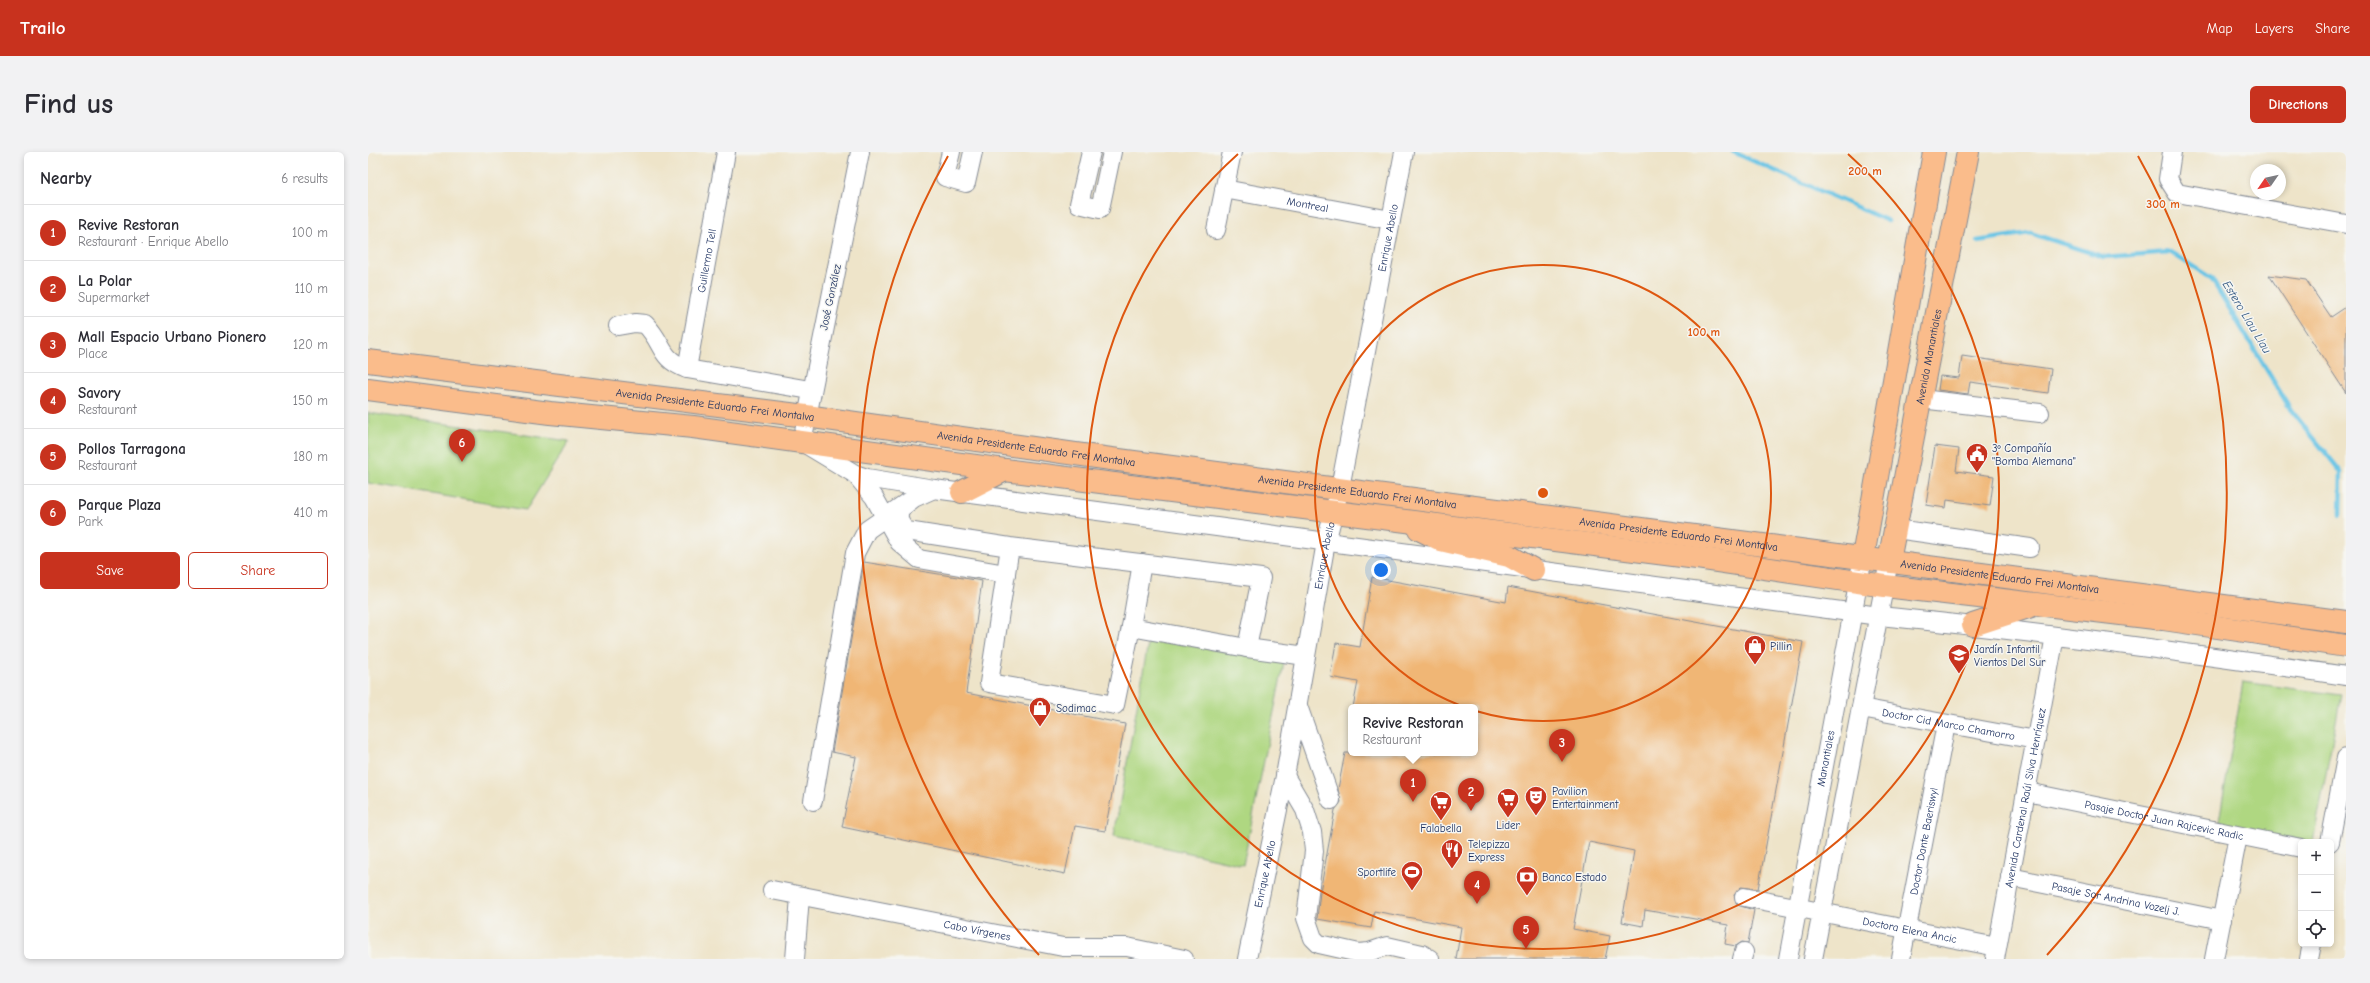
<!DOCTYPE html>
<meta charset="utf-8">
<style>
body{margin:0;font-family:"Comic Neue",sans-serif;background:#f2f2f3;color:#2b2b33}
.controls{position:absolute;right:12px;bottom:12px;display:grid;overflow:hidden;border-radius:6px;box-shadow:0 2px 6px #0003}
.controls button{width:36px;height:36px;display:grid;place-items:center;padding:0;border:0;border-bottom:1px solid #e1e1e2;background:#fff;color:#2b2b33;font:20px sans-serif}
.compass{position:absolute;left:1882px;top:12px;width:36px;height:36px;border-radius:50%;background:#fff;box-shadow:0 2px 6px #0003;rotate:236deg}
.you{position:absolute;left:1013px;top:418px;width:14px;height:14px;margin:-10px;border:3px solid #fff;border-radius:50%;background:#1a73e8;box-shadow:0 0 0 6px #1a73e833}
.badge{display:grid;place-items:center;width:26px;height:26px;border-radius:50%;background:#c8321e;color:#fff;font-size:13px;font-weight:700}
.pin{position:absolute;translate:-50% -33px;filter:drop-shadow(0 1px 2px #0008)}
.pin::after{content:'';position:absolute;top:21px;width:14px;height:12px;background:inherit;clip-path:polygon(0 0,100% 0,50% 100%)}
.popup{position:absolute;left:980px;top:552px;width:130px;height:52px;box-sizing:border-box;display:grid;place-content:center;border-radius:6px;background:#fff;filter:drop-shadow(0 1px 3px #0005);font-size:13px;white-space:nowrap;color:#7c7c81}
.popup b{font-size:15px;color:#2b2b33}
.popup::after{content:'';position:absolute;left:50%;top:100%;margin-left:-8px;border:8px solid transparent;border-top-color:#fff}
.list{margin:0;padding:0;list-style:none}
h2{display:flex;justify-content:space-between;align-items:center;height:52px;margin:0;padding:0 16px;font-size:17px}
h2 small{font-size:13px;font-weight:400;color:#7c7c81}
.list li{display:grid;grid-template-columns:26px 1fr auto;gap:12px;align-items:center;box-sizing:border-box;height:56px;padding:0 16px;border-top:1px solid #e1e1e2}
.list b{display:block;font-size:15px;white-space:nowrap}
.list p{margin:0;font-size:13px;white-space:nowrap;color:#7c7c81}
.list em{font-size:13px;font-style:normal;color:#7c7c81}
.actions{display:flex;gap:8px;padding:12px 16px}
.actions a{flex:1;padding:9px 0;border:1px solid #c8321e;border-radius:6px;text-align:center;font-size:14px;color:#c8321e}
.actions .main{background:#c8321e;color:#fff}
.icon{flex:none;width:22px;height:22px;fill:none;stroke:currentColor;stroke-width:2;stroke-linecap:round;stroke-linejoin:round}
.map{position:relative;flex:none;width:1978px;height:807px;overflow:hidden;border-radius:6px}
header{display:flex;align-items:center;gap:24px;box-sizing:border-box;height:56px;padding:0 20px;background:#c8321e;color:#fff}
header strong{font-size:19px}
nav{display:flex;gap:22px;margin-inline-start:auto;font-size:14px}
.intro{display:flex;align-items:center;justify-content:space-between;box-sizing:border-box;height:96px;padding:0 24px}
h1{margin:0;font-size:28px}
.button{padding:10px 18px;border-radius:6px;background:#c8321e;color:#fff;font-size:14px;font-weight:700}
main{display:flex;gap:24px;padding:0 24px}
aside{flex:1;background:#fff;border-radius:6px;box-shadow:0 2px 6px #0003}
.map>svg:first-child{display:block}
.green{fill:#afd781;stroke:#658370}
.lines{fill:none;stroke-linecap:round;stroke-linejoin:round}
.stream{stroke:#67c4e5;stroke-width:4.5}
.building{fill:#f0b675}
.minor-casing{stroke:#848a94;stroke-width:20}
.major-casing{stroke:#848a94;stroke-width:24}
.minor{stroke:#fff;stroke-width:18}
.major{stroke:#fabc8b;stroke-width:22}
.ring{fill:none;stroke:#de5710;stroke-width:2}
.labels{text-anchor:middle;stroke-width:3;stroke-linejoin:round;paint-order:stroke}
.street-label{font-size:11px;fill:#1b2f5e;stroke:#f6f6f2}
.poi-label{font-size:11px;fill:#1b2f5e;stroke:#f6f6f2;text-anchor:start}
.water-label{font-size:12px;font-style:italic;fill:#2e5480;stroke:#f6f6f2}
.centre{fill:#de5710;stroke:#f6f6f2;stroke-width:2}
.ring-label{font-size:12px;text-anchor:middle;font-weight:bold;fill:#de5710;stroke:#f6f6f2;stroke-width:3;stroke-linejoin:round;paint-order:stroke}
</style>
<header>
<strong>Trailo</strong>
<nav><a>Map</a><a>Layers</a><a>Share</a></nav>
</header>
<div class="intro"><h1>Find us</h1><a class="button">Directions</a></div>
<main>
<aside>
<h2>Nearby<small>6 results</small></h2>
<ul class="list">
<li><span class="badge">1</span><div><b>Revive Restoran</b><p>Restaurant · Enrique Abello</p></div><em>100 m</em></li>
<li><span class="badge">2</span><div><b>La Polar</b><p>Supermarket</p></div><em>110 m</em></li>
<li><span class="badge">3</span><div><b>Mall Espacio Urbano Pionero</b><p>Place</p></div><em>120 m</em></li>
<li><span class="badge">4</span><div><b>Savory</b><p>Restaurant</p></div><em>150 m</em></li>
<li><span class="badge">5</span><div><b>Pollos Tarragona</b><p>Restaurant</p></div><em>180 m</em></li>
<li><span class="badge">6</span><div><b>Parque Plaza</b><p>Park</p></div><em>410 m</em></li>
</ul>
<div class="actions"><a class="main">Save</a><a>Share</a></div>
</aside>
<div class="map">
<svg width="1978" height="807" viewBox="0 0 1978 807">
<rect width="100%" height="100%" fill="#f6f6f2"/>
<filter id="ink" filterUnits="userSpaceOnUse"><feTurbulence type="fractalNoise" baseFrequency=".025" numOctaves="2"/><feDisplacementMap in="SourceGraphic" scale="8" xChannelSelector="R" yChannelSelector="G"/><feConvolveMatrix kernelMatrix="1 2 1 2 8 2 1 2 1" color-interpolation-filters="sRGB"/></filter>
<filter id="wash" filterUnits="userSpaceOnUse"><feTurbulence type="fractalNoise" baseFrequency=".012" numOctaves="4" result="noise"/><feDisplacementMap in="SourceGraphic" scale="16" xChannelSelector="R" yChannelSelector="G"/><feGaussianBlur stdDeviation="0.9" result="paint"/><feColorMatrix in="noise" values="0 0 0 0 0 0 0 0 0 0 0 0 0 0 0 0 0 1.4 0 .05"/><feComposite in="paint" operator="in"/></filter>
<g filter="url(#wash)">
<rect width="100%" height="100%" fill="#eee4c9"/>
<path class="green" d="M 0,261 L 201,289 L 158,358 L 0,331 Z
M 781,486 L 916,510 L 875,713 L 746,684 Z
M 1875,530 L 1973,543 L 1945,690 L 1850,675 Z"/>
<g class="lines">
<path class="stream" d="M 1365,0 L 1520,69
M 1609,89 L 1662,81 L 1736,105 L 1802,100 L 1843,126 L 1923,258 L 1973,320 L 1972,363"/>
</g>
<g id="blocks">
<path class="building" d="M 1901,123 L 1938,128 L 1963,165 L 1978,155 L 1978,241 Z
M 1594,204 L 1683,217 L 1680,241 L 1602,230 L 1600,242 L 1570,238 L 1572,224 L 1591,226 Z
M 1567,294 L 1591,297 L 1588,319 L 1626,324 L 1622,354 L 1579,348 L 1578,356 L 1558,353 Z
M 496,410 L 614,429 L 598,541 L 757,572 L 737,679 L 707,674 L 697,722 L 474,675 L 488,605 L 464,600 Z
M 1004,425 L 1138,450 L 1140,435 L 1435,490 L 1390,737 L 1373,735 L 1366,743 L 1369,753 L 1386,758 L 1380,791 L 1374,790 L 1368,794 L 1357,792 L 1360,773 L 1277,758 L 1275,774 L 1254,770 L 1266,699 L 1221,690 L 1205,777 L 1242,784 L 1237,807 L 1088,807 L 1093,775 L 1006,759 L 1003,776 L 949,767 L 952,740 L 967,658 L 973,650 L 970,637 L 977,601 L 1107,601 L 1107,555 L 985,555 L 990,530 L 962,525 L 968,491 L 992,495 Z"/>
</g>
</g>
<g filter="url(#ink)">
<use href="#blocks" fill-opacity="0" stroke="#848a94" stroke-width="1"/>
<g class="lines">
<g class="minor-casing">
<g id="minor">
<path d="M 492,0 L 434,290 L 487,322 L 499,326 L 566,337 L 1511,464 C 1667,479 1823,501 1978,524"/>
<path d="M 583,0 L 577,25 L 598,31 L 605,0"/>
<path d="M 723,0 L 711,52 L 732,57 L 744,0"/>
<path d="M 1804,0 L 1800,27 L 1809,41 L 1978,72"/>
<path id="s1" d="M 856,37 L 1023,68"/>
<path d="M 848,78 L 864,0"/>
<path d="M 250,174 L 267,171 L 277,172 C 297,192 290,206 319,217 L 442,238"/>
<path id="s2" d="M 319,217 L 358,0"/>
<path d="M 1553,247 L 1672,261"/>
<path d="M 487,322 L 506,345 L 531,390 L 551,407 L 638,422"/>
<path d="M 566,337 L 546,346 L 532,357 C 529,367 532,373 539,379 L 642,395 L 893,426 L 879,496 L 763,475 L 747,553 L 621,531 L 642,395"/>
<path d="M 1528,377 L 1662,396"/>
<path d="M 763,475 L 774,411"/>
<path d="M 879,496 L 938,504"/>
<path d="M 930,554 L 963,648"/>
<path id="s3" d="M 1493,556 L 1668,588"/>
<path d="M 917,624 L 937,658 L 944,680 L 946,699 L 938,766 L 945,786 L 951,792 L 991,801 L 1001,800 L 1019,794 L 1054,802 L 1062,807"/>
<path id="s4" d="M 1659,640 L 1933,696"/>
<path d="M 445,649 L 487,401 L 499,378 L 538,351"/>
<path d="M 1962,690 L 1978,606"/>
<path id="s5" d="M 1642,725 L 1854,768"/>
<path id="s6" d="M 404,738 L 695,795 L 759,795 L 816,807"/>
<path id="s7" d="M 1376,745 L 1629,795"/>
<path d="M 427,807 L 432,745"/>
<path id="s8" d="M 879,807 L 917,624 L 958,390 L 972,336 L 1036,0"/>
<path d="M 1374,807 L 1376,800"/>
<path id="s9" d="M 1420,807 L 1495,405"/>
<path d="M 1445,807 L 1521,409"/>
<path id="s10" d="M 1533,807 L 1578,572"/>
<path id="s11" d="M 1627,807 L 1687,484"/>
<path d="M 1846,807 L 1870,684"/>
<path d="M 1941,807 L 1944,792"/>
</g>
</g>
<g class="major-casing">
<g id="major">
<path id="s12" d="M 0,209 L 438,264 L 743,307 L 1978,470"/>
<path d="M 0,237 L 182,261 L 325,275 L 637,318 L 1329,406 L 1517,434 L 1795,467 L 1978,494"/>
<path d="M 594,340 L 637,318"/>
<path d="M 1051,377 L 1073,388 L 1141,404 L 1166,418"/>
<path d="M 1495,405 L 1566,0"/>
<path id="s13" d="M 1521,409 L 1600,0"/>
<path d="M 1605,473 L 1663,454"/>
</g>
</g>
<use href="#minor" class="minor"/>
<use href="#major" class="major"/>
</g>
</g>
<g class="ring">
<circle cx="1175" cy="341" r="228"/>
<path d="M1480 2A456 456 0 1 1 870 2"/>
<path d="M671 803A684 684 0 0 1 580 4M1770 4A684 684 0 0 1 1679 803"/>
</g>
<defs>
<g id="civic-pin" transform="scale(1.15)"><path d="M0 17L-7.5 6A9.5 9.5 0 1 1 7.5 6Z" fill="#c8321e" stroke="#f6f6f2"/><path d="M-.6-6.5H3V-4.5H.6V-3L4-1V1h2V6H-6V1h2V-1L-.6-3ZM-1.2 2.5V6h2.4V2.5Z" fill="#fff"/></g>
<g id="shop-pin" transform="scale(1.15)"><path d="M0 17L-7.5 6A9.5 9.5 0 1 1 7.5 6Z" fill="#c8321e" stroke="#f6f6f2"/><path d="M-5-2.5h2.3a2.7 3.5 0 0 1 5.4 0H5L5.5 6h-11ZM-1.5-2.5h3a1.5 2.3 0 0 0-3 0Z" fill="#fff"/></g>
<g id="school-pin" transform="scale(1.15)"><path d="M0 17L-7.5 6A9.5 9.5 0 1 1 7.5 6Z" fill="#c8321e" stroke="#f6f6f2"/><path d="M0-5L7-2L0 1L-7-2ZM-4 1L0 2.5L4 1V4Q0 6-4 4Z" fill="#fff"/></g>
<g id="theatre-pin" transform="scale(1.15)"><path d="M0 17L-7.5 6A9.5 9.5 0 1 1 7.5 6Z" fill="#c8321e" stroke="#f6f6f2"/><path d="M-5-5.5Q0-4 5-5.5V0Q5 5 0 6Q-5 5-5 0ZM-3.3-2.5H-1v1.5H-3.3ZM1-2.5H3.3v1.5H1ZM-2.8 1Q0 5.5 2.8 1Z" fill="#fff"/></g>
<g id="supermarket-pin" transform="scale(1.15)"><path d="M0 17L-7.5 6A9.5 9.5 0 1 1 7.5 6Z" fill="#c8321e" stroke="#f6f6f2"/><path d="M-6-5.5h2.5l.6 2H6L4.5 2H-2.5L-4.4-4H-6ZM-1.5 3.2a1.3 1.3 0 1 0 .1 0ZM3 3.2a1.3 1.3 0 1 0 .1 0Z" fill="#fff"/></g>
<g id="restaurant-pin" transform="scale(1.15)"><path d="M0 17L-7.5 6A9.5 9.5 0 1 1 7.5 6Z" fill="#c8321e" stroke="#f6f6f2"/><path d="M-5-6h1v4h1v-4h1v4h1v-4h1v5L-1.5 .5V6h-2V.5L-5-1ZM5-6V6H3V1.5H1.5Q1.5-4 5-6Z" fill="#fff"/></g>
<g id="stadium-pin" transform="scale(1.15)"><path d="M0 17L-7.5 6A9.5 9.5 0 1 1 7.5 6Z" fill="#c8321e" stroke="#f6f6f2"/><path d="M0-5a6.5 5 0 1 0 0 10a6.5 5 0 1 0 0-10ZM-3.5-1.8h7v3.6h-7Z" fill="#fff"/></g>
<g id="bank-pin" transform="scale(1.15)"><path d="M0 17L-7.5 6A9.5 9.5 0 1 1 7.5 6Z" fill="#c8321e" stroke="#f6f6f2"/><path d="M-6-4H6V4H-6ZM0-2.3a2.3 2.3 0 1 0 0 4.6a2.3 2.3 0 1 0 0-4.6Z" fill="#fff"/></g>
</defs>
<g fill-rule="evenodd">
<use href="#civic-pin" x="1609" y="302"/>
<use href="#shop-pin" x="1387" y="494"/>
<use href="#school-pin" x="1591" y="503"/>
<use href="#shop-pin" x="672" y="556"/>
<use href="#theatre-pin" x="1168" y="645"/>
<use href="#supermarket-pin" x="1140" y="647"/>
<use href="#supermarket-pin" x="1073" y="650"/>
<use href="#restaurant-pin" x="1084" y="698"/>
<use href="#stadium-pin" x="1044" y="720"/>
<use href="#bank-pin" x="1159" y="725"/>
</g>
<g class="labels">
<g class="street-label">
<text dy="4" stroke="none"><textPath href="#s1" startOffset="85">Montreal</textPath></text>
<text dy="4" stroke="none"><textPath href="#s8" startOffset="735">Enrique Abello</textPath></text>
<text dy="4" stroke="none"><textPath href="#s2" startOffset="110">Guillermo Tell</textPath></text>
<text transform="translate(462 145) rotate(-78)" y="4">José González</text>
<text dy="4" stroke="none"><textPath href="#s13" startOffset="208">Avenida Manantiales</textPath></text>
<text dy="4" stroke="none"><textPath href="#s12" startOffset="350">Avenida Presidente Eduardo Frei Montalva</textPath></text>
<text dy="4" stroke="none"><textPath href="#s12" startOffset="674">Avenida Presidente Eduardo Frei Montalva</textPath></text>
<text dy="4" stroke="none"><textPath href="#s12" startOffset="998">Avenida Presidente Eduardo Frei Montalva</textPath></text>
<text dy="4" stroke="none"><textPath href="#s12" startOffset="1322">Avenida Presidente Eduardo Frei Montalva</textPath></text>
<text dy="4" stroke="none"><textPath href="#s8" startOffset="411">Enrique Abello</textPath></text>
<text dy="4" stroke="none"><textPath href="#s12" startOffset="1646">Avenida Presidente Eduardo Frei Montalva</textPath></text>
<text dy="4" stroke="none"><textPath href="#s3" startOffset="89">Doctor Cid Marco Chamorro</textPath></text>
<text dy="4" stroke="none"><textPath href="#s9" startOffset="204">Manantiales</textPath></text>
<text dy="4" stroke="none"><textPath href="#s11" startOffset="164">Avenida Cardenal Raúl Silva Henríquez</textPath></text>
<text dy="4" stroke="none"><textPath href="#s4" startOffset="140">Pasaje Doctor Juan Rajcevic Radic</textPath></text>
<text dy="4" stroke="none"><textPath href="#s10" startOffset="120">Doctor Dante Baeriswyl</textPath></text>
<text dy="4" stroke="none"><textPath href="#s8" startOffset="87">Enrique Abello</textPath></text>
<text dy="4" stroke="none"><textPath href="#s5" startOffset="108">Pasaje Sor Andrina Vozelj J.</textPath></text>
<text dy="4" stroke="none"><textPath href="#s6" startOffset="209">Cabo Vírgenes</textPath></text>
<text dy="4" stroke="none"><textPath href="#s7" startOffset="169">Doctora Elena Ancic</textPath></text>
</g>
<g class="poi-label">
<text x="1624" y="300">3º Compañía<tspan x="1624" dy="13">"Bomba Alemana"</tspan></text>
<text x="1402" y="498">Pillin</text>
<text x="1606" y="501">Jardín Infantil<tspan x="1606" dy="13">Vientos Del Sur</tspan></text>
<text x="688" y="560">Sodimac</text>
<text x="1184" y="643">Pavilion<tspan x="1184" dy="13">Entertainment</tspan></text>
<text x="1140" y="677" text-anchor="middle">Lider</text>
<text x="1073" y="680" text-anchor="middle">Falabella</text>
<text x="1100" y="696">Telepizza<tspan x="1100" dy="13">Express</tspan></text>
<text x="1028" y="724" text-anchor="end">Sportlife</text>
<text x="1174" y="729">Banco Estado</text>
</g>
<g class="water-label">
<text transform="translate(1879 165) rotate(59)" y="4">Estero Llau Llau</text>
</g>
</g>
<circle cx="1175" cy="341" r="6" class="centre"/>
<g class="ring-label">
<text x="1497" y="23">200 m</text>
<text x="1795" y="56">300 m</text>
<text x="1336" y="184">100 m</text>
</g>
</svg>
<div class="controls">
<button>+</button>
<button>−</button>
<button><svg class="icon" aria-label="locate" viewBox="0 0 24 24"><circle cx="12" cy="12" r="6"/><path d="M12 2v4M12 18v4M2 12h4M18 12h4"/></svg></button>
</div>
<svg class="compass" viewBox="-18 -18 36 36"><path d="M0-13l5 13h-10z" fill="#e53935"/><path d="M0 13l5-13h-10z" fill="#7c7c81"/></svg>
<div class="you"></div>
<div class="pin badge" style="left:1045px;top:650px">1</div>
<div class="popup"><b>Revive Restoran</b>Restaurant</div>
<div class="pin badge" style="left:1103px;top:659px">2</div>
<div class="pin badge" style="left:1194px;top:610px">3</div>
<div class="pin badge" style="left:1109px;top:752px">4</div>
<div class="pin badge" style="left:1158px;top:797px">5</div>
<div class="pin badge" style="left:94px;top:310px">6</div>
</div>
</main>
